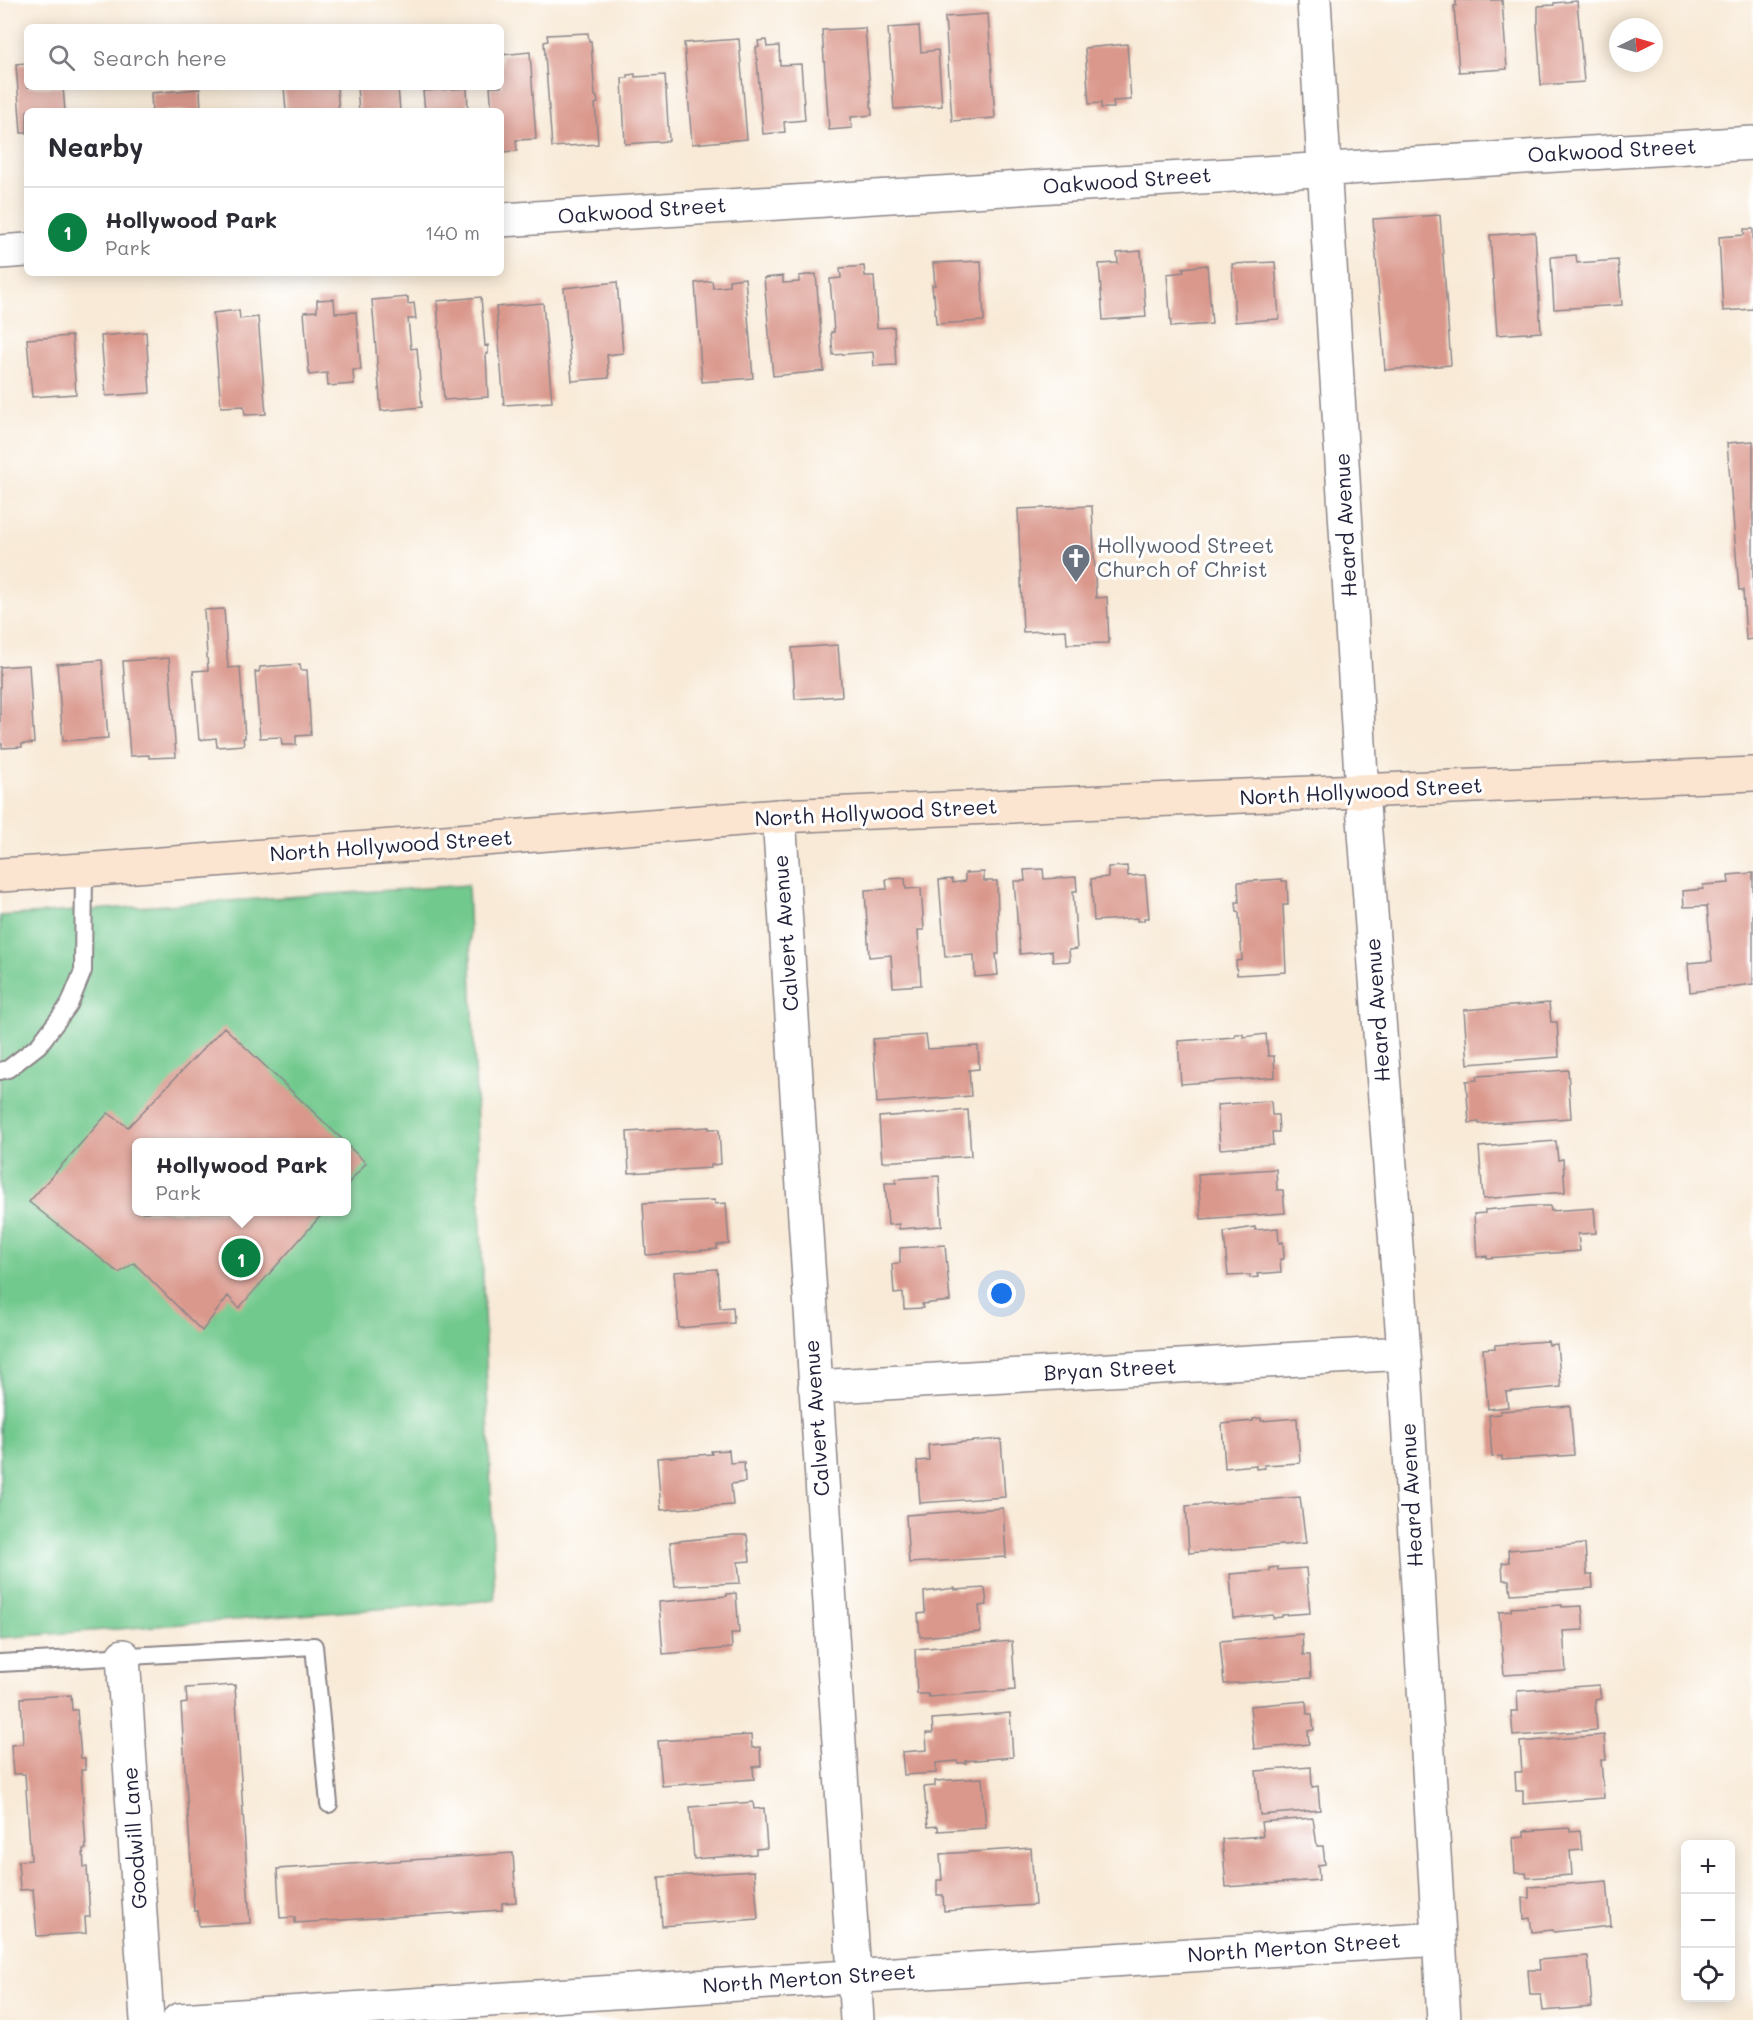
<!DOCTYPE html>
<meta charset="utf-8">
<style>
body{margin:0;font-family:Mali,sans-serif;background:#f2f2f3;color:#2b2b33}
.controls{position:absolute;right:18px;bottom:18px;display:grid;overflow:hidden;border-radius:9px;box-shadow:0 3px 15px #0003}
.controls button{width:54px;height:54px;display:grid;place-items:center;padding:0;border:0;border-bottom:2px solid #e1e1e2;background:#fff;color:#2b2b33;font:30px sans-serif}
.compass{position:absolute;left:1609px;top:18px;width:54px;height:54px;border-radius:50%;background:#fff;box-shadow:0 3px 15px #0003;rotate:85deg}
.you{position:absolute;left:1002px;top:1294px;width:21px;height:21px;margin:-15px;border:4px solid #fff;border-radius:50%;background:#1a73e8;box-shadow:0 0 0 9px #1a73e833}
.badge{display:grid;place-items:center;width:39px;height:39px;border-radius:50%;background:#0b8043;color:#fff;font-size:20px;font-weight:700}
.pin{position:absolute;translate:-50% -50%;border:3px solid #fff;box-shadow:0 2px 6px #0006}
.popup{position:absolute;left:132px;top:1138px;width:219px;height:78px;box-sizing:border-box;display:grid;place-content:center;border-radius:9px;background:#fff;filter:drop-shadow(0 2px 4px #0005);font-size:20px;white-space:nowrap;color:#7c7c81}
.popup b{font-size:22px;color:#2b2b33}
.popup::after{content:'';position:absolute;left:50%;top:100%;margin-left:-12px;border:12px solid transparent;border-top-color:#fff}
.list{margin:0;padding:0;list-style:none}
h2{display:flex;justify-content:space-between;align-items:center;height:78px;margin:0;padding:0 24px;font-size:26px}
h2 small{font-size:20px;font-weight:400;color:#7c7c81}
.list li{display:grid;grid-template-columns:39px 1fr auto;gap:18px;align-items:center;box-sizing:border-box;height:90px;padding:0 24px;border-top:2px solid #e1e1e2}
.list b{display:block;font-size:22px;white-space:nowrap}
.list p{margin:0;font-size:20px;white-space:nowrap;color:#7c7c81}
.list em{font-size:20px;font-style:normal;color:#7c7c81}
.icon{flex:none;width:33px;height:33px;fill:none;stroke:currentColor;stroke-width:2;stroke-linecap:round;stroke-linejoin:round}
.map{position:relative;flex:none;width:1753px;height:2020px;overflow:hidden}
.search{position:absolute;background:#fff;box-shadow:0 3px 15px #0003;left:24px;top:24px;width:480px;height:66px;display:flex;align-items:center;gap:15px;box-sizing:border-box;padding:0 21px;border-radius:9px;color:#7c7c81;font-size:22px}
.panel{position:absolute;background:#fff;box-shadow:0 3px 15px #0003;left:24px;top:108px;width:480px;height:168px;border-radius:9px}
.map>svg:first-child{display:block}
.green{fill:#72c98e;stroke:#4a7664;stroke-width:1.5;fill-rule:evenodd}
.building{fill:#da988c}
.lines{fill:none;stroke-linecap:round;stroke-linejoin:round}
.lane-casing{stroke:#8d8689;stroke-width:20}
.street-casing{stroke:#8d8689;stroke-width:36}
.secondary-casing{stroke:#8d8689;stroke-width:36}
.lane{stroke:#fff;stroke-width:16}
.street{stroke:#fff;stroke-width:33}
.secondary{stroke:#fce5d0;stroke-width:33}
.labels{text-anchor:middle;stroke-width:6;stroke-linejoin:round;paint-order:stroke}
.street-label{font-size:21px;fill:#22223b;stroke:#fff}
.worship-label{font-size:21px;fill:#5b616d;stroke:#fff;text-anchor:start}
</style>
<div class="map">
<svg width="1753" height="2020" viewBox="0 0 1753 2020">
<rect width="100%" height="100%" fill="#fff"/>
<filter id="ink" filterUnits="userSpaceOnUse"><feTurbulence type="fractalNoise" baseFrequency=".0167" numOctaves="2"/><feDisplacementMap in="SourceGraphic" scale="12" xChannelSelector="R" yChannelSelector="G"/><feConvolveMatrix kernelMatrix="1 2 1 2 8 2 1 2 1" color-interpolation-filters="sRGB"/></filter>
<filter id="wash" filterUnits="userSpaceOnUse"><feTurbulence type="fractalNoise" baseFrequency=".008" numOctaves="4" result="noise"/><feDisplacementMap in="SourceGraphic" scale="24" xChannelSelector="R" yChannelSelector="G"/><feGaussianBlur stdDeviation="1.35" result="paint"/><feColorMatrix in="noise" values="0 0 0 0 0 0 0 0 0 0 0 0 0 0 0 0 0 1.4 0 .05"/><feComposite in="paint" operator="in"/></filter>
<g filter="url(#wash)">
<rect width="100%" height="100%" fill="#f8ead7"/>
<path class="green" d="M 468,885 L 495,1600 L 0,1638 L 0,916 ZM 136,1142 L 346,1142 L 346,1212 L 136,1212 Z"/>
<g id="blocks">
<path class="building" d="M 1456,0 L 1502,0 L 1507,69 L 1459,72 L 1454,6 L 1456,6 Z
M 1577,1 L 1584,82 L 1541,85 L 1537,24 L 1538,23 L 1538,6 L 1554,5 L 1554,3 Z
M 988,14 L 995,118 L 952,121 L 945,17 Z
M 919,26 L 921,52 L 938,50 L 942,106 L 894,109 L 888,28 Z
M 865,28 L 872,115 L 851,117 L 852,128 L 829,130 L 822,30 Z
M 588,33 L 589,41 L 591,41 L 595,96 L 597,97 L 598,103 L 595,104 L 598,144 L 552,147 L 544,42 L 548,41 L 547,35 Z
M 739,39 L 747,139 L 692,144 L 684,43 Z
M 766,40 L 767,47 L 779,46 L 780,65 L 801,64 L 805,120 L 784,122 L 785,132 L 763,134 L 756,47 L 759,47 L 758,41 Z
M 1127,44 L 1131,100 L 1113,101 L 1114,108 L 1101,108 L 1101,103 L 1089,104 L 1085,48 Z
M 530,52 L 536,139 L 516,140 L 517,151 L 501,152 L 501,111 L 492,111 L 490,87 L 501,87 L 501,55 Z
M 27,63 L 27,87 L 63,87 L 65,111 L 27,111 L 27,133 L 21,133 L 16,64 Z
M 635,74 L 635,77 L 665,75 L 669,141 L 625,144 L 622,78 L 628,78 L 628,75 Z
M 284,87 L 337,87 L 339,111 L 286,111 Z
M 357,87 L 398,87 L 400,111 L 359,111 Z
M 467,88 L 468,111 L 425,111 L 423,91 Z
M 200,89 L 201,111 L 152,111 L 151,93 Z
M 1440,215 L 1451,365 L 1385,370 L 1373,219 Z
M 1744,229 L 1753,229 L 1753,309 L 1723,311 L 1719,237 L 1744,235 Z
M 1535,232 L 1541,332 L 1497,335 L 1490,235 Z
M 1141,251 L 1146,317 L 1103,320 L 1099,264 L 1118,263 L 1117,253 Z
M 1576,255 L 1577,263 L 1618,260 L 1622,305 L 1554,309 L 1551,257 Z
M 981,261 L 984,321 L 936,324 L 934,294 L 933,295 L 932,285 L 935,285 L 933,263 Z
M 1275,262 L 1279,319 L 1235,322 L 1232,264 Z
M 1207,265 L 1212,324 L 1171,327 L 1167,274 L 1184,272 L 1183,268 Z
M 864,266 L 865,276 L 874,276 L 877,328 L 894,327 L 896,365 L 874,366 L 873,352 L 833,355 L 831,332 L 834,332 L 830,279 L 841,278 L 840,268 Z
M 816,274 L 824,371 L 773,376 L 764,278 L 783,276 L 783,283 L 799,282 L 799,276 Z
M 745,278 L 753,378 L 702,382 L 695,283 L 712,281 L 713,288 L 729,286 L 729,280 Z
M 617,282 L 623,353 L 607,355 L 609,378 L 572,381 L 564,288 Z
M 408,297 L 408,304 L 414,303 L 416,319 L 408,319 L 411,349 L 417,348 L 422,407 L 381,411 L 372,300 Z
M 481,297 L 485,346 L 488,345 L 488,354 L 486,354 L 488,397 L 444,400 L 437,301 Z
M 334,299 L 335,313 L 356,312 L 361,370 L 353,370 L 354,384 L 328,386 L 327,373 L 309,375 L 304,312 L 317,311 L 317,300 Z
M 543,303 L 552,402 L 504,405 L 496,307 Z
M 239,310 L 240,319 L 258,317 L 266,414 L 245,415 L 244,406 L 221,407 L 213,313 Z
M 146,332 L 150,393 L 106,396 L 101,336 Z
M 72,336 L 76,394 L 32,397 L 27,339 Z
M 1753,441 L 1753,639 L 1746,640 L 1743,590 L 1739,590 L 1727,443 Z
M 1092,506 L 1096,598 L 1107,597 L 1109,643 L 1067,644 L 1066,630 L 1023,632 L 1018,509 Z
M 224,609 L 228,668 L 240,667 L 245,738 L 243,738 L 244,745 L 217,747 L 216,738 L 199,740 L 193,671 L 208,670 L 204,610 Z
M 838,645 L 842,696 L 795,699 L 792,648 Z
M 169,658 L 176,757 L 149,758 L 149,755 L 130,756 L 123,661 Z
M 102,660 L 108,738 L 63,741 L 57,664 Z
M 300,664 L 301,670 L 307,670 L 311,735 L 296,736 L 296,745 L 282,745 L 281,737 L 260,738 L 255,672 L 259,672 L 260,667 Z
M 29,665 L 34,743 L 22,744 L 22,747 L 2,748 L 2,744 L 0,744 L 0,667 Z
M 1127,866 L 1128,876 L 1145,875 L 1149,918 L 1144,918 L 1144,921 L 1137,921 L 1137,918 L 1094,921 L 1091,879 L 1108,877 L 1108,867 Z
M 1043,869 L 1044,879 L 1076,877 L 1077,891 L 1073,891 L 1077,949 L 1069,950 L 1070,961 L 1053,962 L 1052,951 L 1020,954 L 1014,881 L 1025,881 L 1024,870 Z
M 984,872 L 984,881 L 997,881 L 999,954 L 996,954 L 998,975 L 975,977 L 974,955 L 945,957 L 939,880 L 952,879 L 953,883 L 965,881 L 965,873 Z
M 1753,873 L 1753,984 L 1690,992 L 1688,963 L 1712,961 L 1707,906 L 1684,907 L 1683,891 L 1703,889 L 1703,885 L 1729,883 L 1728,875 Z
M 905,878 L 906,889 L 921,888 L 924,930 L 918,930 L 921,985 L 893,987 L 891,955 L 869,957 L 865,890 L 887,889 L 886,879 Z
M 1282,879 L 1282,881 L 1287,881 L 1288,905 L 1283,905 L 1286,972 L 1237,975 L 1236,961 L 1242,960 L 1239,913 L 1237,912 L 1236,902 L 1239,902 L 1238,882 Z
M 1549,1003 L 1551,1022 L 1557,1022 L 1559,1057 L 1468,1064 L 1464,1010 Z
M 224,1027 L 345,1142 L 136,1142 L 136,1212 L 324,1212 L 239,1308 L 228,1296 L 202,1331 L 134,1263 L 119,1273 L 29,1202 L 108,1113 L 128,1127 Z
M 1235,1034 L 1243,1034 L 1243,1037 L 1266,1034 L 1268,1056 L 1274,1056 L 1275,1077 L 1181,1084 L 1178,1041 L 1235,1037 Z
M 926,1035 L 928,1049 L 978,1046 L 979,1069 L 969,1070 L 971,1096 L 877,1103 L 873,1039 Z
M 1568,1070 L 1571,1118 L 1479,1124 L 1479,1122 L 1469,1123 L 1466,1081 L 1477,1080 L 1477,1076 Z
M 1271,1101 L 1272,1115 L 1278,1115 L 1279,1132 L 1272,1132 L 1273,1145 L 1220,1149 L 1217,1105 Z
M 968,1110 L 971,1156 L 882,1162 L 879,1117 Z
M 709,1127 L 709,1129 L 719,1129 L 721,1164 L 711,1165 L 711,1168 L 629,1173 L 627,1132 Z
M 1556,1141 L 1558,1160 L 1563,1159 L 1565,1192 L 1483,1199 L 1479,1147 Z
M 346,1144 L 366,1163 L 346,1186 Z
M 1276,1169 L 1277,1190 L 1283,1190 L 1285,1213 L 1201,1219 L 1198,1174 Z
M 939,1176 L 942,1226 L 899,1229 L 899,1224 L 888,1225 L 885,1183 L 896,1183 L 895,1179 Z
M 715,1200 L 715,1204 L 726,1203 L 729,1244 L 717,1245 L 717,1249 L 646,1255 L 643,1203 Z
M 1531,1206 L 1550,1206 L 1551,1211 L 1594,1208 L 1596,1233 L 1578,1234 L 1580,1251 L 1487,1258 L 1487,1256 L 1477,1257 L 1474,1214 L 1485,1213 L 1485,1210 Z
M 1255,1227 L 1255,1230 L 1278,1228 L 1279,1243 L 1283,1242 L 1284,1259 L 1280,1259 L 1281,1272 L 1257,1274 L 1258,1277 L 1250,1278 L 1250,1275 L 1228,1276 L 1224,1232 Z
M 945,1245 L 950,1301 L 922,1304 L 923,1308 L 904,1309 L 903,1293 L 894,1294 L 892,1264 L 900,1263 L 900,1248 Z
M 717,1269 L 720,1308 L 733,1307 L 734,1323 L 679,1328 L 674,1272 Z
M 1548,1341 L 1549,1345 L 1557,1344 L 1561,1387 L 1506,1392 L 1508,1407 L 1488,1409 L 1483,1349 L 1495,1348 L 1495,1345 Z
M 1570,1406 L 1574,1455 L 1502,1460 L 1502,1456 L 1492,1457 L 1489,1415 L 1500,1414 L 1500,1411 Z
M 1261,1418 L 1261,1421 L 1297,1418 L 1300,1463 L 1264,1465 L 1265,1468 L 1256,1469 L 1256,1465 L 1225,1468 L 1222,1424 L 1253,1421 L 1253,1419 Z
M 1001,1439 L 1005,1497 L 920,1503 L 917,1461 L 929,1460 L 928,1445 Z
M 729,1450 L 730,1463 L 744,1462 L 745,1482 L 731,1484 L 733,1505 L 661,1510 L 657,1458 L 712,1454 L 711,1451 Z
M 1300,1497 L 1306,1543 L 1189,1553 L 1186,1506 Z
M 1003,1508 L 1006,1557 L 909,1563 L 906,1515 Z
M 734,1535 L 747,1535 L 750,1561 L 738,1562 L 740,1583 L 675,1586 L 670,1542 Z
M 1585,1544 L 1587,1575 L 1592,1575 L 1593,1588 L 1511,1594 L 1509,1580 L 1503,1580 L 1502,1563 L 1509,1562 L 1508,1550 Z
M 1278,1567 L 1278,1570 L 1306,1568 L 1310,1613 L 1282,1615 L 1282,1617 L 1273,1618 L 1273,1615 L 1233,1618 L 1230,1574 L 1270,1571 L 1270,1568 Z
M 955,1588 L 955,1590 L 985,1588 L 987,1605 L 979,1606 L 981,1632 L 920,1637 L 918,1614 L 925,1613 L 924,1592 Z
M 736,1593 L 739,1633 L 731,1633 L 732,1648 L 663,1654 L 659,1602 L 727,1596 L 727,1594 Z
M 1562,1605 L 1562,1607 L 1582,1606 L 1584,1630 L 1563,1631 L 1566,1671 L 1504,1675 L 1499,1612 L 1511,1611 L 1511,1608 Z
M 1302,1634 L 1303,1655 L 1310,1655 L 1311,1678 L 1224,1684 L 1220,1641 Z
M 1012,1641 L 1015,1690 L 929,1697 L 928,1694 L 917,1694 L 915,1649 Z
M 235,1685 L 250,1923 L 199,1926 L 198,1911 L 194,1911 L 181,1704 L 187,1703 L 186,1688 Z
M 1599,1685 L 1601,1699 L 1595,1700 L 1597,1730 L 1513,1736 L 1511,1711 L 1518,1711 L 1517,1691 Z
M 71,1695 L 72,1710 L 77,1710 L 81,1758 L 85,1758 L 85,1770 L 81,1770 L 86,1849 L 83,1849 L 84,1867 L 87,1867 L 90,1917 L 85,1917 L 86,1933 L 37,1936 L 33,1889 L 20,1890 L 18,1861 L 31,1860 L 25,1774 L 13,1774 L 11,1745 L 23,1744 L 21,1698 Z
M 1306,1701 L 1307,1714 L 1312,1714 L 1314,1730 L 1308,1731 L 1309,1744 L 1254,1749 L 1250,1706 Z
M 1010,1713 L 1013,1757 L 965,1761 L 966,1763 L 958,1763 L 957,1761 L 936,1763 L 936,1773 L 904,1775 L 902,1752 L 927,1750 L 926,1733 L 933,1733 L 932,1719 Z
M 751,1735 L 752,1748 L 760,1747 L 761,1766 L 753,1767 L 754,1779 L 662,1786 L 658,1741 Z
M 1604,1735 L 1606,1760 L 1601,1760 L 1604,1798 L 1523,1804 L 1523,1791 L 1516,1791 L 1515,1772 L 1522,1772 L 1520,1742 Z
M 1311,1767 L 1312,1787 L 1318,1786 L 1320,1810 L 1260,1815 L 1256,1771 Z
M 982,1778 L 986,1828 L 938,1831 L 938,1826 L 928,1827 L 924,1787 L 935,1786 L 935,1781 Z
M 753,1802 L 754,1809 L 764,1808 L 767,1848 L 756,1849 L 756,1854 L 694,1859 L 690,1807 Z
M 1313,1818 L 1317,1846 L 1323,1846 L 1325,1864 L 1318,1865 L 1319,1880 L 1226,1887 L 1222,1839 L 1263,1836 L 1261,1822 Z
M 1570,1828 L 1570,1831 L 1580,1830 L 1582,1850 L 1570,1851 L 1572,1875 L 1527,1878 L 1526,1873 L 1515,1873 L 1513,1838 L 1524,1837 L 1524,1831 Z
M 1031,1848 L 1035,1905 L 944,1911 L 943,1895 L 937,1895 L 937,1880 L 942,1880 L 940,1854 Z
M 513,1853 L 516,1902 L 502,1903 L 502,1910 L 295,1923 L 295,1917 L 280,1918 L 277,1869 Z
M 754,1871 L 758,1919 L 662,1926 L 659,1877 Z
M 1607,1881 L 1611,1926 L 1554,1932 L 1553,1930 L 1532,1932 L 1530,1918 L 1524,1919 L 1523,1898 L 1529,1898 L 1529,1887 Z
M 1588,1956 L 1592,2007 L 1543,2011 L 1541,1995 L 1530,1995 L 1528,1970 L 1540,1970 L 1539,1960 Z"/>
</g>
</g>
<g filter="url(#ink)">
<use href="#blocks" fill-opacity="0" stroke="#8d8689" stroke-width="1.5"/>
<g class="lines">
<g class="lane-casing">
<path id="lane" d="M 0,1071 L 8,1069 L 39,1045 L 69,1005 L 83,971 L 84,870
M 0,1663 L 314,1646 L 329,1804"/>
</g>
<g class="street-casing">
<path id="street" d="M 1314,0 L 1362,792 L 1404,1353 L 1444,2020
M 501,220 L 1753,143
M 0,252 L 27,250
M 779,816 L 857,2020
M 815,1387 L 1404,1353
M 123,1656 L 147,2020
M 179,2020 L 1439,1939"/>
</g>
<g class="secondary-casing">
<path id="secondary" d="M 0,875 L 84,870 L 779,816 L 1753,774"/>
</g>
<use href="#lane" class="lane"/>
<use href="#street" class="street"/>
<use href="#secondary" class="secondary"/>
</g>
</g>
<defs>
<g id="church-pin" transform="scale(1.5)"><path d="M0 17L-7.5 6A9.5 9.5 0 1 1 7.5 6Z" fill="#6b7280" stroke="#fff"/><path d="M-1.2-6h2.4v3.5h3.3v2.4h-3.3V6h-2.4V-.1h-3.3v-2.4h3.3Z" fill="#fff"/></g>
</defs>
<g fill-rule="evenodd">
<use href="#church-pin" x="1076" y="558"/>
</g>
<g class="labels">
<g class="street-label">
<text transform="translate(1612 151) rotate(-3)" y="7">Oakwood Street</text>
<text transform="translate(1127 181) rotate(-4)" y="7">Oakwood Street</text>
<text transform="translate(642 211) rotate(-4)" y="7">Oakwood Street</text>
<text transform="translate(1346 525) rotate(-93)" y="7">Heard Avenue</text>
<text transform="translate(1361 792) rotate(-3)" y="7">North Hollywood Street</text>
<text transform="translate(876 813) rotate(-3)" y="7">North Hollywood Street</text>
<text transform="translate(391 846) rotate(-4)" y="7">North Hollywood Street</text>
<text transform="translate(786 933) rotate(-94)" y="7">Calvert Avenue</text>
<text transform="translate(1378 1010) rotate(-94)" y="7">Heard Avenue</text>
<text transform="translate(1110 1370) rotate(-3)" y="7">Bryan Street</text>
<text transform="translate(817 1418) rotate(-94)" y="7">Calvert Avenue</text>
<text transform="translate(1412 1495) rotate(-93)" y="7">Heard Avenue</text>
<text transform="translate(135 1838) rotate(-94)" y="7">Goodwill Lane</text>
<text transform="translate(1294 1948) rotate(-4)" y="7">North Merton Street</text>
<text transform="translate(809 1979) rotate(-4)" y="7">North Merton Street</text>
</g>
<g class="worship-label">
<text x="1097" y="553">Hollywood Street<tspan x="1097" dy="24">Church of Christ</tspan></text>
</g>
</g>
</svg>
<div class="controls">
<button>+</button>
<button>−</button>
<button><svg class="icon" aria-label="locate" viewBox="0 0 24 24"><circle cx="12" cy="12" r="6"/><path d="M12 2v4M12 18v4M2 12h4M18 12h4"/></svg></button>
</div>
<svg class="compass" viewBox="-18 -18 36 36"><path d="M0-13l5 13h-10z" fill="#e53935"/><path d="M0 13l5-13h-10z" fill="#7c7c81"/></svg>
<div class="you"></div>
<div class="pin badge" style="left:241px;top:1258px">1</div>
<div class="popup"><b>Hollywood Park</b>Park</div>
<div class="search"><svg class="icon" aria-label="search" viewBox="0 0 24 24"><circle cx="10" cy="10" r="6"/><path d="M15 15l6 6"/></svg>Search here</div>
<section class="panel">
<h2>Nearby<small></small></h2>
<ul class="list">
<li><span class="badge">1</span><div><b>Hollywood Park</b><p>Park</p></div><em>140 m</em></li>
</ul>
</section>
</div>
